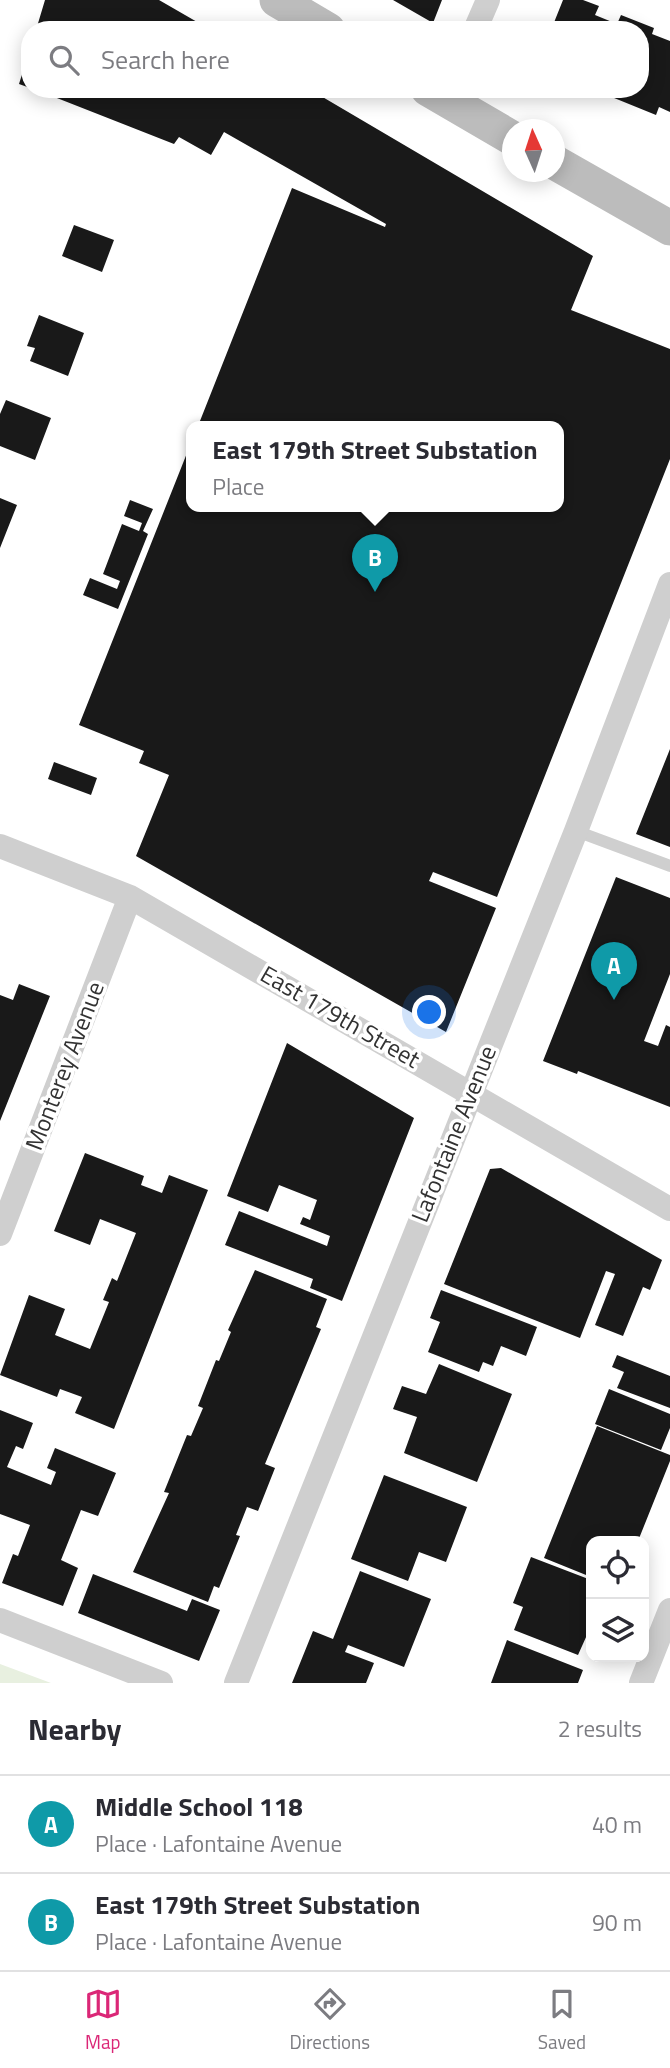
<!DOCTYPE html>
<meta charset="utf-8">
<style>
body{margin:0;font-family:"Titillium Web",sans-serif;background:#f2f2f3;color:#2b2b33}
.controls{position:absolute;right:21px;bottom:21px;display:grid;overflow:hidden;border-radius:14px;box-shadow:0 4px 18px #0003}
.controls button{width:63px;height:63px;display:grid;place-items:center;padding:0;border:0;border-bottom:2px solid #e1e1e2;background:#fff;color:#2b2b33;font:35px sans-serif}
.compass{position:absolute;left:502px;top:119px;width:63px;height:63px;border-radius:50%;background:#fff;box-shadow:0 4px 18px #0003;rotate:357deg}
.you{position:absolute;left:430px;top:1013px;width:24px;height:24px;margin:-18px;border:5px solid #fff;border-radius:50%;background:#1a73e8;box-shadow:0 0 0 10px #1a73e833}
.badge{display:grid;place-items:center;width:46px;height:46px;border-radius:50%;background:#db2777;color:#fff;font-size:23px;font-weight:700}
.pin{position:absolute;translate:-50% -58px;filter:drop-shadow(0 2px 4px #0008)}
.pin::after{content:'';position:absolute;top:37px;width:24px;height:21px;background:inherit;clip-path:polygon(0 0,100% 0,50% 100%)}
.popup{position:absolute;left:186px;top:421px;width:378px;height:91px;box-sizing:border-box;display:grid;place-content:center;border-radius:14px;background:#fff;filter:drop-shadow(0 2px 5px #0005);font-size:23px;white-space:nowrap;color:#7c7c81}
.popup b{font-size:26px;color:#2b2b33}
.popup::after{content:'';position:absolute;left:50%;top:100%;margin-left:-14px;border:14px solid transparent;border-top-color:#fff}
.list{margin:0;padding:0;list-style:none}
h2{display:flex;justify-content:space-between;align-items:center;height:91px;margin:0;padding:0 28px;font-size:30px}
h2 small{font-size:23px;font-weight:400;color:#7c7c81}
.list li{display:grid;grid-template-columns:46px 1fr auto;gap:21px;align-items:center;box-sizing:border-box;height:98px;padding:0 28px;border-top:2px solid #e1e1e2}
.list b{display:block;font-size:26px;white-space:nowrap}
.list p{margin:0;font-size:23px;white-space:nowrap;color:#7c7c81}
.list em{font-size:23px;font-style:normal;color:#7c7c81}
.icon{flex:none;width:38px;height:38px;fill:none;stroke:currentColor;stroke-width:2;stroke-linecap:round;stroke-linejoin:round}
.map{position:relative;flex:none;width:670px;height:1683px;overflow:hidden}
.search{position:absolute;background:#fff;box-shadow:0 4px 18px #0003;left:21px;right:21px;top:21px;height:77px;display:flex;align-items:center;gap:18px;box-sizing:border-box;padding:0 24px;border-radius:28px;color:#7c7c81;font-size:26px}
.sheet{height:287px;background:#fff}
nav{display:flex;justify-content:space-around;align-items:center;box-sizing:border-box;height:98px;border-top:2px solid #e1e1e2;background:#fff;font-size:19px;color:#7c7c81}
nav a{display:grid;justify-items:center;gap:4px}
nav .on{color:#db2777}
.map>svg:first-child{display:block}
.green{fill:#e8f0e0}
.building{fill:#191919}
.lines{fill:none;stroke-linecap:round;stroke-linejoin:round}
.lane{stroke:#cfcfcf;stroke-width:12}
.street{stroke:#cfcfcf;stroke-width:24}
.secondary{stroke:#bcbcbc;stroke-width:35}
.labels{text-anchor:middle;stroke-width:7;stroke-linejoin:round;paint-order:stroke}
.street-label{font-size:24px;fill:#323232;stroke:#fff}
</style>
<div class="map">
<svg width="670" height="1683" viewBox="0 0 670 1683">
<rect width="100%" height="100%" fill="#fff"/>
<path class="green" d="M 0,1664 L 51,1683 L 0,1683 Z"/>
<path class="building" d="M 45,0 L 159,0 L 211,30 L 36,30 Z
M 393,0 L 442,0 L 433,23 Z
M 563,0 L 583,0 L 599,6 L 595,15 L 617,24 L 621,15 L 654,28 L 652,34 L 670,41 L 670,112 L 659,107 L 656,115 L 592,89 L 640,89 L 640,30 L 551,30 Z
M 29,52 L 30,52 L 30,88 L 19,84 Z
M 34,89 L 309,89 L 593,256 L 571,310 L 670,349 L 670,459 L 497,897 L 433,872 L 429,881 L 496,908 L 446,1032 L 136,856 L 169,775 L 139,763 L 144,751 L 79,725 L 191,443 L 191,506 L 559,506 L 559,426 L 198,426 L 292,188 L 385,227 L 386,224 L 224,132 L 211,155 L 179,137 L 174,144 Z
M 74,225 L 114,240 L 102,272 L 62,256 Z
M 39,315 L 84,333 L 68,376 L 30,361 L 35,348 L 27,346 Z
M 6,400 L 51,418 L 35,460 L 0,446 L 0,414 Z
M 0,498 L 17,505 L 0,548 Z
M 130,500 L 153,509 L 143,531 L 148,534 L 118,609 L 83,595 L 90,578 L 117,589 L 120,581 L 103,574 L 122,524 L 139,531 L 142,523 L 124,516 Z
M 670,749 L 670,847 L 636,834 Z
M 54,762 L 97,778 L 91,795 L 48,779 Z
M 616,877 L 670,898 L 670,974 L 644,1041 L 658,1046 L 666,1025 L 670,1027 L 670,1107 L 578,1071 L 577,1074 L 543,1061 Z
M 19,984 L 50,996 L 0,1121 L 0,995 L 13,1000 Z
M 287,1043 L 414,1118 L 342,1301 L 310,1288 L 313,1279 L 225,1245 L 239,1211 L 327,1246 L 330,1236 L 300,1224 L 303,1217 L 310,1220 L 317,1200 L 279,1185 L 268,1212 L 227,1196 Z
M 85,1153 L 144,1176 L 141,1185 L 162,1193 L 169,1175 L 208,1190 L 114,1429 L 75,1413 L 82,1397 L 60,1389 L 57,1397 L 0,1375 L 29,1295 L 65,1309 L 55,1335 L 90,1349 L 109,1302 L 103,1300 L 112,1278 L 117,1281 L 136,1233 L 100,1219 L 90,1245 L 54,1231 Z
M 501,1168 L 662,1260 L 650,1290 L 643,1287 L 623,1336 L 595,1325 L 615,1274 L 606,1271 L 580,1338 L 444,1284 L 490,1169 Z
M 255,1270 L 327,1299 L 316,1327 L 321,1329 L 265,1464 L 275,1468 L 258,1511 L 247,1507 L 236,1535 L 240,1536 L 219,1588 L 214,1586 L 208,1602 L 133,1572 L 169,1493 L 164,1492 L 187,1435 L 191,1436 L 203,1408 L 198,1406 L 216,1360 L 219,1361 L 231,1332 L 228,1330 Z
M 441,1290 L 537,1327 L 526,1356 L 501,1346 L 493,1366 L 483,1362 L 479,1372 L 428,1352 L 440,1322 L 430,1318 Z
M 617,1355 L 670,1376 L 670,1408 L 617,1388 L 624,1372 L 612,1367 Z
M 439,1364 L 512,1394 L 477,1482 L 404,1453 L 417,1417 L 393,1409 L 402,1386 L 426,1394 Z
M 609,1389 L 670,1414 L 670,1428 L 661,1450 L 595,1424 Z
M 0,1410 L 33,1423 L 23,1449 L 16,1446 L 7,1467 L 51,1485 L 56,1472 L 47,1468 L 55,1448 L 116,1473 L 98,1516 L 81,1510 L 61,1560 L 78,1568 L 63,1606 L 2,1583 L 13,1554 L 18,1556 L 30,1525 L 0,1514 Z
M 597,1426 L 670,1455 L 670,1461 L 638,1541 L 591,1541 L 591,1577 L 544,1558 Z
M 384,1475 L 467,1507 L 446,1562 L 419,1552 L 408,1581 L 351,1559 Z
M 531,1557 L 591,1580 L 591,1626 L 578,1655 L 514,1630 L 523,1607 L 513,1603 Z
M 360,1571 L 431,1599 L 404,1667 L 348,1645 L 345,1652 L 374,1663 L 366,1683 L 292,1683 L 313,1631 L 333,1639 Z
M 93,1574 L 187,1611 L 192,1599 L 220,1610 L 199,1661 L 78,1613 Z
M 507,1640 L 583,1670 L 578,1683 L 491,1683 Z"/>
<g class="lines">
<path class="lane" d="M 576,831 L 670,866"/>
<path class="street" d="M 475,30 L 488,0
M 0,846 L 130,897 L 670,1209
M 0,1234 L 130,897
M 0,1620 L 161,1683
M 236,1683 L 576,831 L 670,584
M 641,1683 L 670,1610"/>
<path class="secondary" d="M 277,0 L 328,30
M 428,89 L 512,138
M 554,162 L 670,228"/>
</g>
<g class="labels">
<g class="street-label">
<text transform="translate(340 1017) rotate(30)" y="8">East 179th Street</text>
<text transform="translate(65 1066) rotate(-69)" y="8">Monterey Avenue</text>
<text transform="translate(454 1134) rotate(-68)" y="8">Lafontaine Avenue</text>
</g>
</g>
</svg>
<div class="controls">
<button><svg class="icon" aria-label="locate" viewBox="0 0 24 24"><circle cx="12" cy="12" r="6"/><path d="M12 2v4M12 18v4M2 12h4M18 12h4"/></svg></button>
<button><svg class="icon" aria-label="layers" viewBox="0 0 24 24"><path d="M12 4l9 5-9 5-9-5zM3 14l9 5 9-5"/></svg></button>
</div>
<svg class="compass" viewBox="-18 -18 36 36"><path d="M0-13l5 13h-10z" fill="#e53935"/><path d="M0 13l5-13h-10z" fill="#7c7c81"/></svg>
<div class="you"></div>
<div class="pin badge" style="left:614px;top:1000px;background:#0f9aa8">A</div>
<div class="pin badge" style="left:375px;top:592px;background:#0f9aa8">B</div>
<div class="popup"><b>East 179th Street Substation</b>Place</div>
<div class="search"><svg class="icon" aria-label="search" viewBox="0 0 24 24"><circle cx="10" cy="10" r="6"/><path d="M15 15l6 6"/></svg>Search here</div>
</div>
<section class="sheet">
<h2>Nearby<small>2 results</small></h2>
<ul class="list">
<li><span class="badge" style="background:#0f9aa8">A</span><div><b>Middle School 118</b><p>Place · Lafontaine Avenue</p></div><em>40 m</em></li>
<li><span class="badge" style="background:#0f9aa8">B</span><div><b>East 179th Street Substation</b><p>Place · Lafontaine Avenue</p></div><em>90 m</em></li>
</ul>
</section>
<nav>
<a class="on"><svg class="icon" aria-label="map" viewBox="0 0 24 24"><path d="M3 6l6-2 6 2 6-2v14l-6 2-6-2-6 2zM9 4v14M15 6v14"/></svg>Map</a>
<a><svg class="icon" aria-label="directions" viewBox="0 0 24 24"><path d="M12 3l9 9-9 9-9-9zM9 14v-3h6M13 9l2 2-2 2"/></svg>Directions</a>
<a><svg class="icon" aria-label="saved" viewBox="0 0 24 24"><path d="M7 4h10v16l-5-4-5 4z"/></svg>Saved</a>
</nav>
